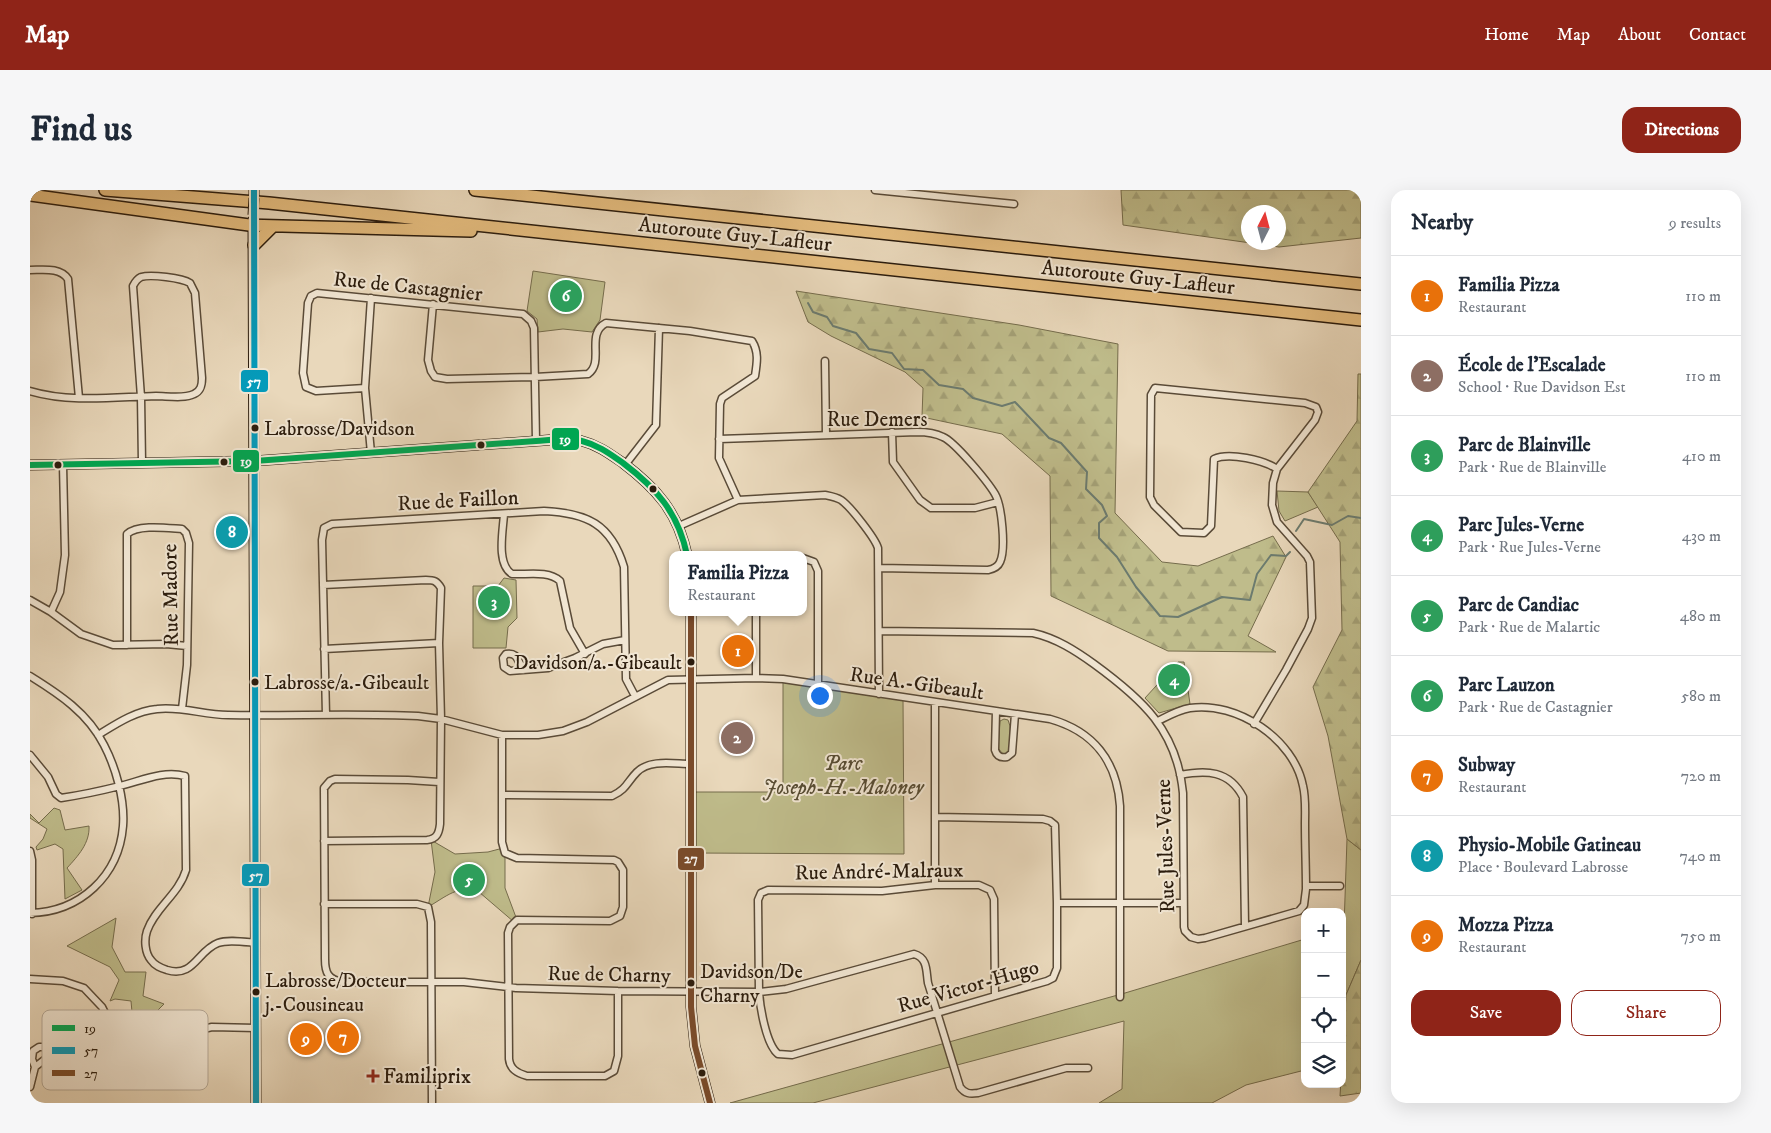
<!DOCTYPE html>
<meta charset="utf-8">
<style>
body{margin:0;font-family:"IM FELL DW Pica",serif;background:#f6f6f7;color:#1f2937}
.controls{position:absolute;right:15px;bottom:15px;display:grid;overflow:hidden;border-radius:10px;box-shadow:0 5px 20px #0002}
.controls button{width:45px;height:45px;display:grid;place-items:center;padding:0;border:0;border-bottom:1px solid #e0e1e3;background:#fff;color:#1f2937;font:25px sans-serif}
.compass{position:absolute;left:1211px;top:15px;width:45px;height:45px;border-radius:50%;background:#fff;box-shadow:0 5px 20px #0002;rotate:6deg}
.you{position:absolute;left:789px;top:505px;width:18px;height:18px;margin:-12px;border:4px solid #fff;border-radius:50%;background:#1a73e8;box-shadow:0 0 0 8px #1a73e833}
.badge{display:grid;place-items:center;width:32px;height:32px;border-radius:50%;background:#8f2418;color:#fff;font-size:16px;font-weight:700}
.pin{position:absolute;translate:-50% -50%;border:2px solid #fff;box-shadow:0 1px 5px #0006}
.popup{position:absolute;left:639px;top:361px;width:138px;height:65px;box-sizing:border-box;display:grid;place-content:center;border-radius:10px;background:#fff;filter:drop-shadow(0 1px 4px #0005);font-size:16px;white-space:nowrap;color:#747a83}
.popup b{font-size:19px;color:#1f2937}
.popup::after{content:'';position:absolute;left:50%;top:100%;margin-left:-10px;border:10px solid transparent;border-top-color:#fff}
.list{margin:0;padding:0;list-style:none}
h2{display:flex;justify-content:space-between;align-items:center;height:65px;margin:0;padding:0 20px;font-size:21px}
h2 small{font-size:16px;font-weight:400;color:#747a83}
.list li{display:grid;grid-template-columns:32px 1fr auto;gap:15px;align-items:center;box-sizing:border-box;height:80px;padding:0 20px;border-top:1px solid #e0e1e3}
.list b{display:block;font-size:19px;white-space:nowrap}
.list p{margin:0;font-size:16px;white-space:nowrap;color:#747a83}
.list em{font-size:16px;font-style:normal;color:#747a83}
.actions{display:flex;gap:10px;padding:15px 20px}
.actions a{flex:1;padding:11px 0;border:1px solid #8f2418;border-radius:15px;text-align:center;font-size:18px;color:#8f2418}
.actions .main{background:#8f2418;color:#fff}
.icon{flex:none;width:28px;height:28px;fill:none;stroke:currentColor;stroke-width:2;stroke-linecap:round;stroke-linejoin:round}
.map{position:relative;flex:none;width:1331px;height:913px;overflow:hidden;border-radius:15px}
header{display:flex;align-items:center;gap:30px;box-sizing:border-box;height:70px;padding:0 25px;background:#8f2418;color:#fff}
header strong{font-size:24px}
nav{display:flex;gap:28px;margin-inline-start:auto;font-size:18px}
.intro{display:flex;align-items:center;justify-content:space-between;box-sizing:border-box;height:120px;padding:0 30px}
h1{margin:0;font-size:35px}
.button{padding:12px 22px;border-radius:15px;background:#8f2418;color:#fff;font-size:18px;font-weight:700}
main{display:flex;gap:30px;padding:0 30px}
aside{flex:1;background:#fff;border-radius:15px;box-shadow:0 5px 20px #0002}
.map>svg:first-child{display:block}
.green{fill:#bfbc8b;stroke:#756c4c}
.forest{fill:url(#forest-firs);stroke:#756c4c;fill-rule:evenodd}
.lines{fill:none;stroke-linecap:round;stroke-linejoin:round}
.stream{stroke:#6c7b6f;stroke-width:2}
.street-casing{stroke:#5a4b38;stroke-width:9}
.secondary-casing{stroke:#2b1c0d;stroke-width:11}
.highway-casing{stroke:#2b1c0d;stroke-width:14}
.street{stroke:#f1e6d3;stroke-width:6}
.secondary{stroke:#f1e6d3;stroke-width:9}
.highway{stroke:#e4bc7e;stroke-width:11}
.secondary-bridge-casing{stroke:#2b1c0d;stroke-width:11;stroke-linecap:butt}
.secondary-bridge{stroke:#f1e6d3;stroke-width:9}
.bus-1-casing{stroke:#f1e6d3;stroke-width:10}
.bus-2-casing{stroke:#f1e6d3;stroke-width:10}
.bus-3-casing{stroke:#f1e6d3;stroke-width:10}
.bus-1{stroke:#00a651;stroke-width:6}
.bus-2{stroke:#049bbb;stroke-width:6}
.bus-3{stroke:#7a4b2a;stroke-width:6}
.bus-dot{fill:#2b1c0d;stroke:#f1e6d3;stroke-width:2}
.poi-dot{fill:#8f2418;stroke:#f1e6d3;stroke-width:2}
.labels{text-anchor:middle;stroke-width:4;stroke-linejoin:round;paint-order:stroke}
.bus-label{font-size:20px;fill:#2b1c0d;stroke:#f1e6d3;text-anchor:start}
.street-label{font-size:21px;fill:#2b1c0d;stroke:#f1e6d3}
.park-label{font-size:21px;font-style:italic;fill:#574c33;stroke:#f1e6d3}
.poi-label{font-size:21px;fill:#2b1c0d;stroke:#f1e6d3;text-anchor:start}
.key{fill:#f1e6d3;stroke:#b6a998;stroke-width:1}
.key-label{font-size:14px;fill:#2b1c0d}
.line-badge{stroke:#f1e6d3;stroke-width:2}
.badge-label{font-size:14px;text-anchor:middle;font-weight:bold;fill:#fff}
</style>
<header>
<strong>Map</strong>
<nav><a>Home</a><a>Map</a><a>About</a><a>Contact</a></nav>
</header>
<div class="intro"><h1>Find us</h1><a class="button">Directions</a></div>
<main>
<div class="map">
<svg width="1331" height="913" viewBox="0 0 1331 913">
<defs>
<pattern id="forest-firs" width="22" height="20" patternUnits="userSpaceOnUse" patternTransform="scale(1.25)"><rect width="22" height="20" fill="#bfbc8b"/><path d="M5 1l3.5 6h-7zM16 11l3.5 6h-7z" fill="#a4a177"/></pattern>
</defs>
<rect width="100%" height="100%" fill="#e9d8bb"/>
<filter id="stains"><feTurbulence type="fractalNoise" baseFrequency=".004" numOctaves="4"/><feColorMatrix values="0 0 0 0 .2 0 0 0 0 .09 0 0 0 0 .02 0 0 0 .5 -.17"/></filter>
<radialGradient id="worn" r=".72"><stop offset=".6" stop-color="#630" stop-opacity="0"/><stop offset="1" stop-color="#630" stop-opacity=".3"/></radialGradient>
<path class="green" d="M 503,81 L 575,92 L 570,130 L 562,142 L 533,139 L 508,142 L 507,129 L 497,121 Z
M 1247,301 L 1278,302 L 1288,317 L 1255,331 L 1249,321 Z
M 474,388 L 486,390 L 487,428 L 478,437 L 476,458 L 443,458 L 443,396 L 468,396 Z
M 1148,472 L 1154,472 L 1160,514 L 1129,523 L 1115,508 Z
M 753,489 L 873,507 L 874,664 L 660,663 L 660,602 L 753,602 Z
M 974,529 L 978,530 L 980,536 L 980,560 L 975,564 L 972,563 L 968,558 L 970,531 Z
M 24,618 L 30,620 L 35,640 L 59,636 C 60,653 48,666 37,678 L 52,700 L 35,709 L 33,659 L 25,654 L 7,660 L 6,657 L 13,649 L 17,639 L 0,628 L 0,624 L 9,633 Z
M 1317,649 L 1331,660 L 1331,770 L 1316,805 L 1312,871 L 1312,738 L 1314,737 Z
M 401,650 L 425,664 L 458,662 L 473,658 L 475,663 L 475,698 L 487,730 L 484,732 L 449,702 C 430,693 414,708 398,717 L 405,682 Z
M 86,728 L 82,757 L 95,782 L 116,782 L 113,806 L 134,814 L 104,844 L 101,811 L 85,809 L 80,811 L 89,790 L 80,777 L 37,756 Z
M 1275,749 L 1275,880 L 1216,895 L 1182,913 L 1069,913 L 1092,899 L 1094,831 L 783,913 L 700,913 L 1095,803 Z"/>
<path class="forest" d="M 1091,0 L 1331,0 L 1331,48 L 1249,57 L 1093,35 ZM 1248,22 L 1248,52 L 1218,52 L 1218,22 Z
M 766,101 L 989,135 L 1088,154 L 1085,323 L 1132,372 L 1168,376 L 1243,346 L 1256,367 L 1218,446 L 1246,462 L 1138,461 L 1021,406 L 1020,286 L 972,244 L 892,227 L 893,198 L 875,182 L 801,146 L 778,132 Z
M 1328,184 L 1331,184 L 1331,660 L 1317,649 L 1298,546 L 1283,497 L 1312,440 L 1310,352 L 1278,302 L 1327,231 Z
M 1331,770 L 1331,903 L 1310,906 L 1316,805 Z"/>
<g class="lines">
<path class="stream" d="M 778,113 L 783,122 L 797,127 L 803,136 L 826,143 L 839,159 L 862,163 L 874,179 L 893,180 L 909,195 L 933,199 L 943,208 L 972,216 L 985,212 L 1019,248 L 1031,253 L 1057,282 L 1056,299 L 1072,315 L 1077,326 L 1069,333 L 1069,348 L 1087,367 L 1106,397 L 1130,426 L 1148,427 L 1192,407 L 1220,410 L 1227,384 L 1241,365 L 1256,366 L 1260,362
M 1266,341 L 1274,329 L 1302,335 L 1318,326 L 1331,328"/>
<g class="street-casing">
<path id="street" d="M 845,0 L 984,14
M 0,80 C 13,80 30,77 38,89 L 49,208
M 403,114 L 398,170 L 401,181 L 405,187 L 417,189 L 505,187 L 558,184 C 575,172 555,144 576,133 L 660,141 L 722,151 C 729,162 727,173 725,186 L 692,208 L 690,214 L 689,268 L 708,310
M 795,171 L 796,245
M 335,198 L 286,201 L 276,197 L 273,183 L 278,113 L 281,106 L 287,103 L 493,124 L 501,131 L 504,138 L 506,251
M 0,201 C 40,213 85,207 126,206 C 137,206 154,209 164,204 C 171,201 172,195 172,188 L 165,103 L 160,93 C 152,88 121,84 111,87 C 107,89 105,92 103,96 L 111,207 L 112,273
M 862,242 L 863,272 L 890,310 L 901,318 L 945,318 L 968,312
M 689,249 L 887,242 C 896,242 905,243 913,247 C 925,252 958,292 965,304 C 972,316 976,359 970,372 C 968,377 963,379 958,380 L 849,378
M 341,263 L 335,198 L 341,108
M 595,275 L 626,235 L 629,138
M 474,324 C 473,341 466,374 482,384 C 496,385 518,380 530,391 L 540,438 L 555,464
M 649,336 L 708,310 L 795,305 C 800,306 806,307 811,310 C 820,316 845,348 848,358 L 849,504
M 773,368 L 784,372 L 788,381 L 788,495
M 293,395 L 396,390 C 404,390 407,391 411,398 L 409,453 L 411,529 L 410,634 C 409,643 407,649 397,650 L 294,651
M 0,410 L 21,422 L 51,444 L 83,455 L 136,454 L 157,456
M 21,422 L 30,402 L 35,365 L 33,275
M 726,422 L 726,488
M 849,441 L 1003,443 C 1026,448 1046,461 1064,474 C 1112,509 1147,540 1153,603 L 1154,737 L 1155,741 L 1161,747 L 1168,749 L 1175,748 L 1269,721 L 1274,715 L 1276,699 C 1276,678 1275,656 1275,634 C 1275,622 1276,608 1273,596 C 1264,549 1207,511 1160,518 C 1148,520 1138,526 1128,531
M 97,455 L 97,344 C 108,334 137,338 152,339 L 156,343 L 159,353 L 157,475 L 152,519
M 294,459 L 409,453
M 494,480 C 487,472 489,462 476,464 L 473,468 L 474,477 L 480,481 L 518,478 L 545,468 L 573,454 L 595,450
M 0,486 C 29,504 58,523 74,555 C 86,578 95,610 93,636 C 89,686 50,722 0,723
M 966,521 L 965,560 C 967,567 971,568 977,567 L 982,563 L 985,524
M 296,525 L 292,350 L 294,338 L 302,334 L 514,321 C 557,323 581,334 594,377 L 596,489 L 605,506
M 1224,534 L 1256,480 L 1278,439 L 1282,428 L 1280,372 L 1277,366 L 1247,332 L 1242,315 L 1243,293 L 1247,279 L 1285,230 L 1288,222 L 1286,217 L 1275,213 L 1125,198 L 1121,205 L 1120,307 L 1124,315 L 1151,342 L 1174,343 L 1181,336 L 1184,269 C 1199,262 1234,270 1247,279
M 68,545 C 86,534 105,521 127,519 C 151,516 174,525 198,525 C 262,526 325,523 388,526 L 411,529 L 472,545 L 508,545 L 533,541 L 557,532 L 638,490 L 726,488 L 753,489 L 1020,529 C 1063,541 1087,571 1090,616 L 1090,807
M 472,545 L 472,652 L 475,663 L 487,668 L 584,670 L 588,672 L 593,680 L 593,717 L 590,726 L 580,731 L 487,730 L 480,737 L 478,743 L 479,869 C 480,879 487,883 497,886 L 575,886 L 584,881 L 588,866 L 588,801
M 0,565 L 18,587 L 26,604 L 31,608 C 51,605 70,601 90,596 C 111,591 133,580 155,586 L 156,680 C 149,704 125,718 117,741 C 114,750 115,763 121,770 C 125,776 131,778 137,780 C 164,788 167,761 188,753 C 198,749 215,752 226,753
M 1150,585 C 1176,580 1199,580 1213,607 L 1215,736
M 409,592 L 378,590 L 305,589 L 300,591 L 294,598 L 295,769 C 295,783 298,789 312,792 L 434,792 L 486,798 L 588,801 L 729,802 L 756,799 L 884,764 C 898,768 896,781 898,793 L 930,897 C 935,904 940,904 948,903 L 1036,878 L 1058,878
M 472,605 L 582,606 C 597,599 597,592 607,582 C 620,569 644,574 660,574
M 905,627 L 1013,629 L 1020,631 L 1025,635 L 1027,713 L 1027,778 L 1023,788 L 1017,791 L 762,865 L 748,864 C 736,854 730,817 729,802 L 728,710 L 731,703 L 738,700 L 852,701 L 905,695 L 949,695 L 960,700 L 964,709 L 965,806
M 0,661 L 2,670 L 2,724
M 905,695 L 905,512
M 1276,696 L 1310,696
M 1027,713 L 1153,713
M 294,714 L 387,714 L 398,717 L 401,732 L 402,913
M 0,789 L 33,791 L 54,798 L 72,817 L 75,823 L 75,842 L 61,858 L 23,863 L 5,877 L 0,897
M 135,875 L 140,860 L 161,842 L 182,837 L 226,838
M 5,877 L 2,869 L 3,861 L 9,857 L 15,857 L 23,863"/>
</g>
<g class="secondary-casing">
<path id="secondary" d="M 224,8 L 224,0
M 223,30 L 226,913
M 0,275 L 224,271 L 506,251 C 521,250 538,247 552,251 C 568,255 580,264 593,273 C 626,298 648,322 657,365
M 661,422 L 661,817 L 665,856 L 680,913"/>
</g>
<g class="highway-casing">
<path id="highway" d="M 75,0 L 239,13 L 1331,130
M 445,0 L 1331,94
M 0,5 L 219,35 L 441,41
M 224,55 L 242,37"/>
</g>
<use href="#street" class="street"/>
<use href="#secondary" class="secondary"/>
<use href="#highway" class="highway"/>
<g class="secondary-bridge-casing">
<path id="secondary-bridge" d="M 223,25 L 224,8"/>
</g>
<use href="#secondary-bridge" class="secondary-bridge"/>
<g class="bus-1-casing">
<path id="bus-1" d="M 0,275 L 224,271 L 506,251 C 521,250 538,247 552,251 C 568,255 580,264 593,273 C 626,298 648,322 657,365"/>
</g>
<g class="bus-2-casing">
<path id="bus-2" d="M 224,0 L 226,913"/>
</g>
<g class="bus-3-casing">
<path id="bus-3" d="M 661,422 L 661,817 L 665,856 L 680,913"/>
</g>
<use href="#bus-1" class="bus-1"/>
<use href="#bus-2" class="bus-2"/>
<use href="#bus-3" class="bus-3"/>
</g>
<g class="bus-dot">
<circle cx="225" cy="238" r="4.5"/>
<circle cx="451" cy="255" r="4.5"/>
<circle cx="194" cy="272" r="4.5"/>
<circle cx="28" cy="275" r="4.5"/>
<circle cx="623" cy="299" r="4.5"/>
<circle cx="661" cy="472" r="4.5"/>
<circle cx="225" cy="492" r="4.5"/>
<circle cx="661" cy="793" r="4.5"/>
<circle cx="226" cy="802" r="4.5"/>
<circle cx="672" cy="883" r="4.5"/>
</g>
<path class="poi-dot" d="M340.5 878.5h5v5h5v5h-5v5h-5v-5h-5v-5h5z"/>
<g class="labels">
<g class="bus-label">
<text x="234" y="245">Labrosse/Davidson</text>
<text x="652" y="479" text-anchor="end">Davidson/a.-Gibeault</text>
<text x="234" y="499">Labrosse/a.-Gibeault</text>
<text x="670" y="788">Davidson/De<tspan x="670" dy="24">Charny</tspan></text>
<text x="235" y="797">Labrosse/Docteur<tspan x="235" dy="24">j.-Cousineau</tspan></text>
</g>
<g class="street-label">
<text transform="translate(705 44) rotate(6)" y="7">Autoroute Guy-Lafleur</text>
<text transform="translate(1108 87) rotate(6)" y="7">Autoroute Guy-Lafleur</text>
<text transform="translate(378 96) rotate(6)" y="7">Rue de Castagnier</text>
<text x="847" y="236">Rue Demers</text>
<text transform="translate(428 310) rotate(-3)" y="7">Rue de Faillon</text>
<text transform="translate(140 405) rotate(-91)" y="7">Rue Madore</text>
<text transform="translate(887 493) rotate(8)" y="7">Rue A.-Gibeault</text>
<text transform="translate(1135 656) rotate(-92)" y="7">Rue Jules-Verne</text>
<text transform="translate(849 681) rotate(-1)" y="7">Rue André-Malraux</text>
<text transform="translate(579 784) rotate(1)" y="7">Rue de Charny</text>
<text transform="translate(938 796) rotate(-16)" y="7">Rue Victor-Hugo</text>
</g>
<g class="park-label">
<text x="813" y="580">Parc<tspan x="813" dy="24">Joseph-H.-Maloney</tspan></text>
</g>
<g class="poi-label">
<text x="353" y="893">Familiprix</text>
</g>
</g>
<rect x="12" y="820" width="166" height="80" rx="8" class="key"/>
<rect x="22" y="835" width="23" height="6" fill="#00a651"/>
<rect x="22" y="857" width="23" height="7" fill="#049bbb"/>
<rect x="22" y="880" width="23" height="6" fill="#7a4b2a"/>
<g class="key-label">
<text x="54" y="843">19</text>
<text x="54" y="865">57</text>
<text x="54" y="888">27</text>
</g>
<g class="line-badge">
<rect x="210" y="179" width="29" height="24" rx="5" fill="#049bbb"/>
<rect x="521" y="237" width="29" height="24" rx="5" fill="#00a651"/>
<rect x="202" y="259" width="28" height="24" rx="5" fill="#00a651"/>
<rect x="647" y="657" width="28" height="24" rx="5" fill="#7a4b2a"/>
<rect x="211" y="673" width="29" height="24" rx="5" fill="#049bbb"/>
</g>
<g class="badge-label">
<text x="224" y="196">57</text>
<text x="535" y="254">19</text>
<text x="216" y="276">19</text>
<text x="661" y="673">27</text>
<text x="226" y="690">57</text>
</g>
<rect width="100%" height="100%" filter="url(#stains)"/>
<rect width="100%" height="100%" fill="url(#worn)"/>
</svg>
<div class="controls">
<button>+</button>
<button>−</button>
<button><svg class="icon" aria-label="locate" viewBox="0 0 24 24"><circle cx="12" cy="12" r="6"/><path d="M12 2v4M12 18v4M2 12h4M18 12h4"/></svg></button>
<button><svg class="icon" aria-label="layers" viewBox="0 0 24 24"><path d="M12 4l9 5-9 5-9-5zM3 14l9 5 9-5"/></svg></button>
</div>
<svg class="compass" viewBox="-18 -18 36 36"><path d="M0-13l5 13h-10z" fill="#e53935"/><path d="M0 13l5-13h-10z" fill="#747a83"/></svg>
<div class="you"></div>
<div class="pin badge" style="left:708px;top:461px;background:#e8710a">1</div>
<div class="popup"><b>Familia Pizza</b>Restaurant</div>
<div class="pin badge" style="left:707px;top:548px;background:#8d6e63">2</div>
<div class="pin badge" style="left:464px;top:412px;background:#2e9e5b">3</div>
<div class="pin badge" style="left:1144px;top:490px;background:#2e9e5b">4</div>
<div class="pin badge" style="left:439px;top:690px;background:#2e9e5b">5</div>
<div class="pin badge" style="left:536px;top:106px;background:#2e9e5b">6</div>
<div class="pin badge" style="left:313px;top:847px;background:#e8710a">7</div>
<div class="pin badge" style="left:202px;top:342px;background:#0f9aa8">8</div>
<div class="pin badge" style="left:276px;top:849px;background:#e8710a">9</div>
</div>
<aside>
<h2>Nearby<small>9 results</small></h2>
<ul class="list">
<li><span class="badge" style="background:#e8710a">1</span><div><b>Familia Pizza</b><p>Restaurant</p></div><em>110 m</em></li>
<li><span class="badge" style="background:#8d6e63">2</span><div><b>École de l'Escalade</b><p>School · Rue Davidson Est</p></div><em>110 m</em></li>
<li><span class="badge" style="background:#2e9e5b">3</span><div><b>Parc de Blainville</b><p>Park · Rue de Blainville</p></div><em>410 m</em></li>
<li><span class="badge" style="background:#2e9e5b">4</span><div><b>Parc Jules-Verne</b><p>Park · Rue Jules-Verne</p></div><em>430 m</em></li>
<li><span class="badge" style="background:#2e9e5b">5</span><div><b>Parc de Candiac</b><p>Park · Rue de Malartic</p></div><em>480 m</em></li>
<li><span class="badge" style="background:#2e9e5b">6</span><div><b>Parc Lauzon</b><p>Park · Rue de Castagnier</p></div><em>580 m</em></li>
<li><span class="badge" style="background:#e8710a">7</span><div><b>Subway</b><p>Restaurant</p></div><em>720 m</em></li>
<li><span class="badge" style="background:#0f9aa8">8</span><div><b>Physio-Mobile Gatineau</b><p>Place · Boulevard Labrosse</p></div><em>740 m</em></li>
<li><span class="badge" style="background:#e8710a">9</span><div><b>Mozza Pizza</b><p>Restaurant</p></div><em>750 m</em></li>
</ul>
<div class="actions"><a class="main">Save</a><a>Share</a></div>
</aside>
</main>
